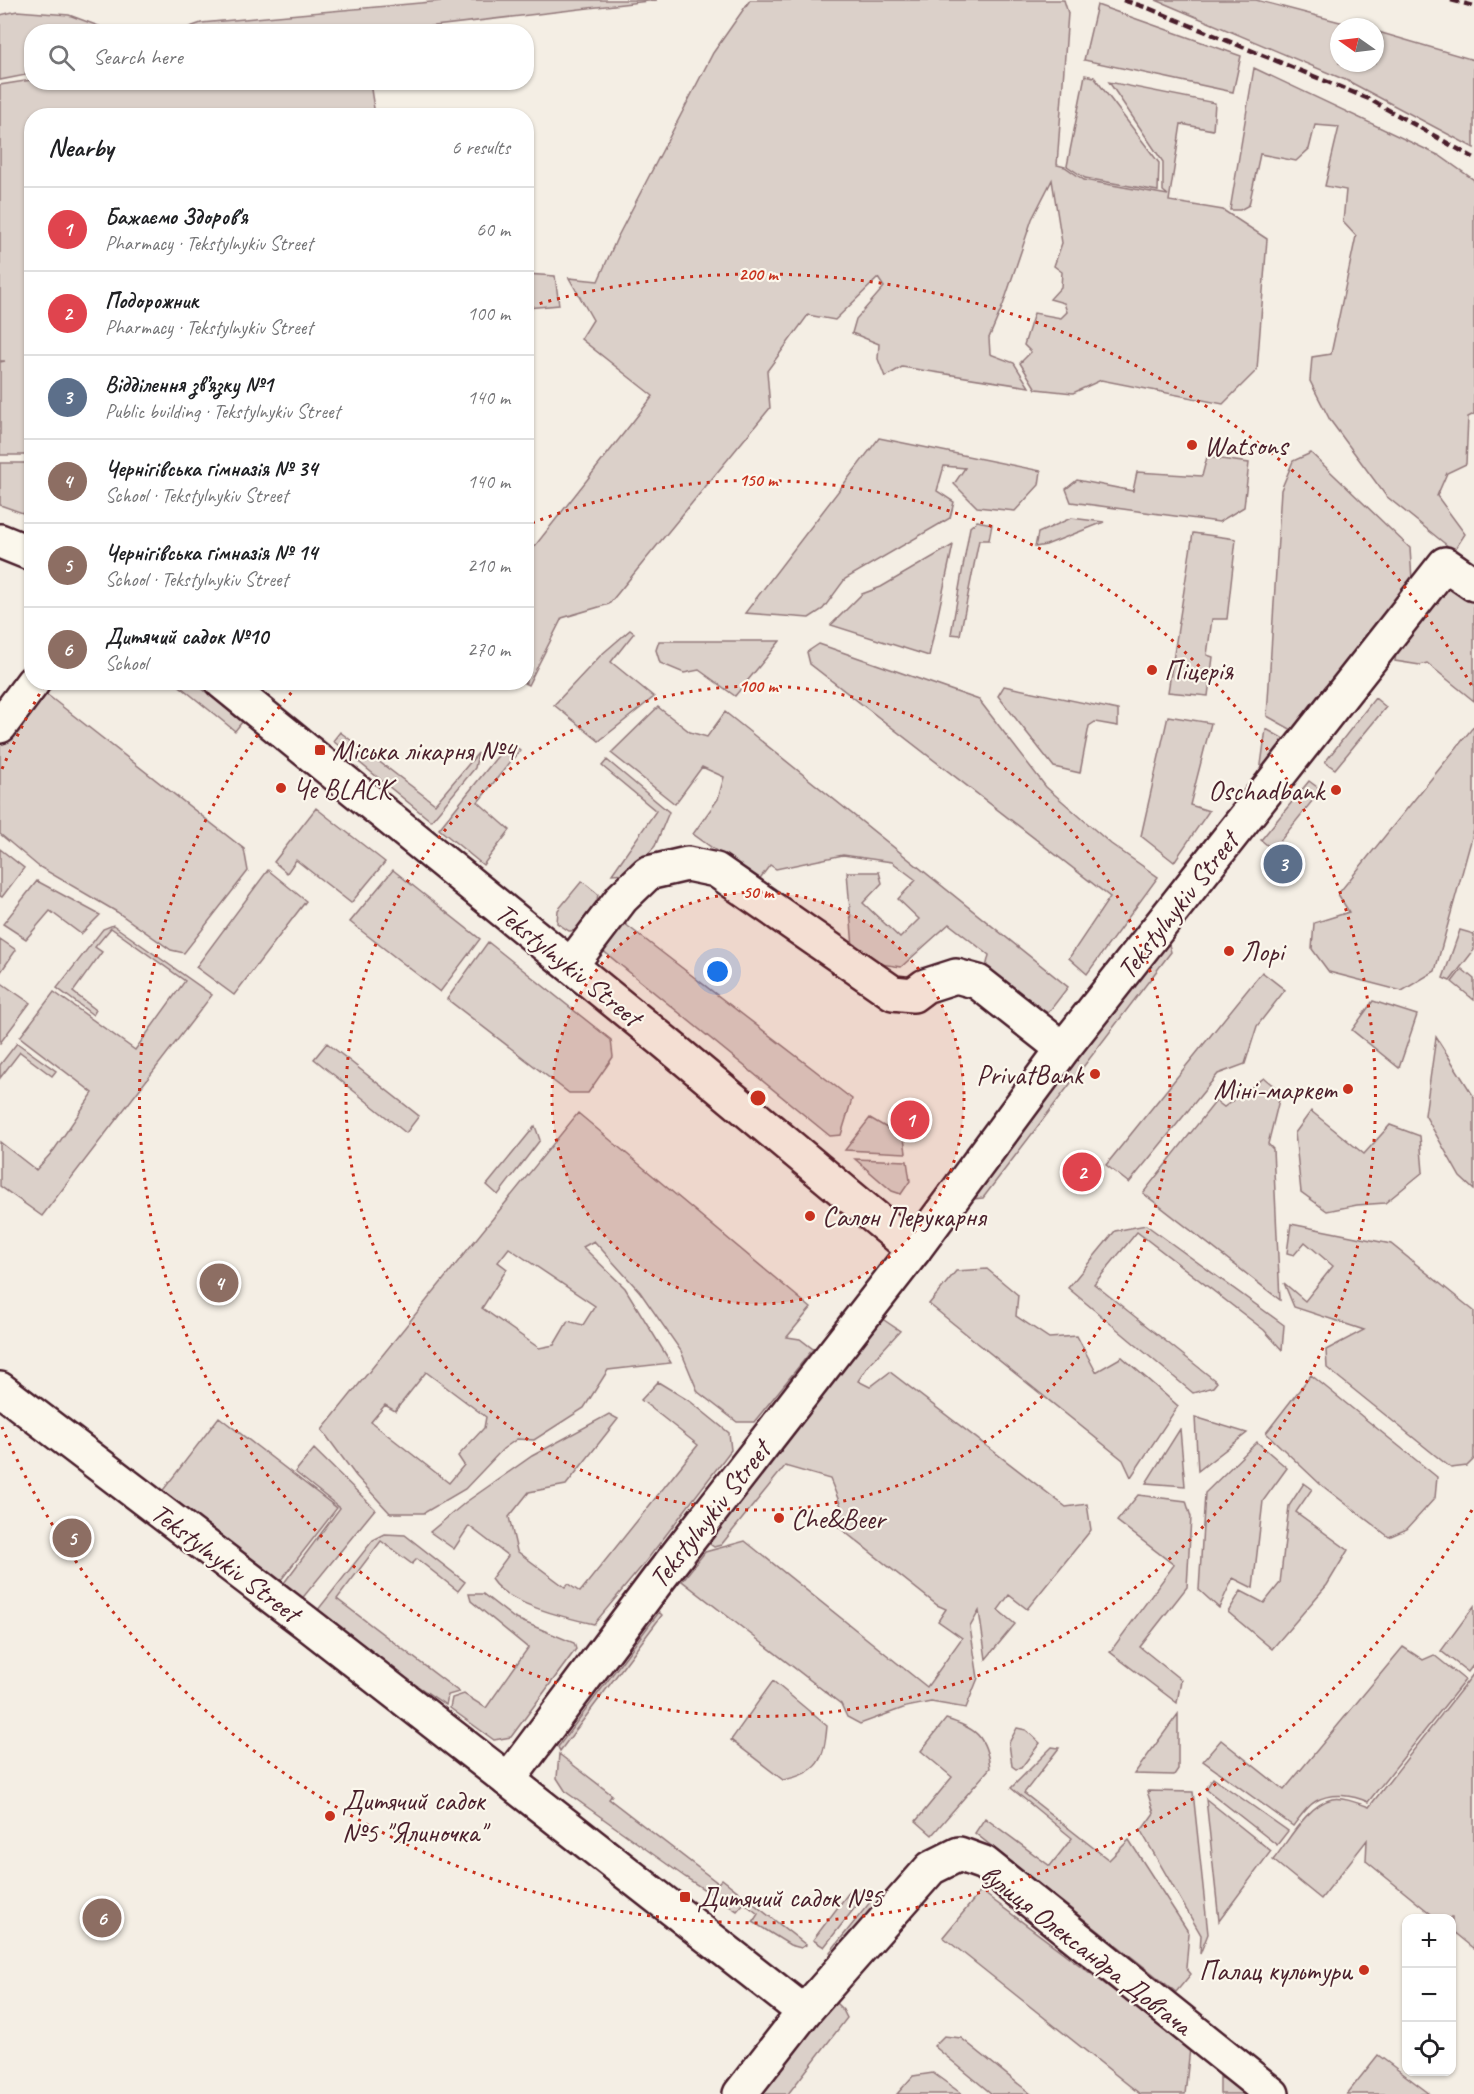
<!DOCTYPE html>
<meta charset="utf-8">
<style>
body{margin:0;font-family:Caveat,sans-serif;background:#f6f6f6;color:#202124}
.controls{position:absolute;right:18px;bottom:18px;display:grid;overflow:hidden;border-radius:12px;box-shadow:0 2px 4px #0004}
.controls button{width:54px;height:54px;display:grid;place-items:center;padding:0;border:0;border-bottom:2px solid #e0e0e0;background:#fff;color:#202124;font:30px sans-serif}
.compass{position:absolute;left:1330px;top:18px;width:54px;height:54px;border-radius:50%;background:#fff;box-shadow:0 2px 4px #0004;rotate:284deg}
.you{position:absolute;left:718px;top:972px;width:21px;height:21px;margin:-15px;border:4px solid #fff;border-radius:50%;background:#1a73e8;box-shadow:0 0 0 9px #1a73e833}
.badge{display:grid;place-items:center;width:39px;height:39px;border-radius:50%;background:#c8321e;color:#fff;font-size:20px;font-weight:700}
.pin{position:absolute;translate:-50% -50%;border:3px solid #fff;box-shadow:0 2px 6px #0006}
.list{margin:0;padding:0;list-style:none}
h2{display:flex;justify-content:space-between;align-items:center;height:78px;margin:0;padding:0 24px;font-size:26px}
h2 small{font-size:20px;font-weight:400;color:#757577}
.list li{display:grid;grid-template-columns:39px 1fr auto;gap:18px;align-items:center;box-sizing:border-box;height:84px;padding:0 24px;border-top:2px solid #e0e0e0}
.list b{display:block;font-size:22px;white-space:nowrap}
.list p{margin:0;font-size:20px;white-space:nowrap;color:#757577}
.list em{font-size:20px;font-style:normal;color:#757577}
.icon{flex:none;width:33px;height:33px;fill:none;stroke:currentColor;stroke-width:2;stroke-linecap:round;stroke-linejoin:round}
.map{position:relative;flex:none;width:1474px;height:2094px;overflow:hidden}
.search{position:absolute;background:#fff;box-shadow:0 2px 4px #0004;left:24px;top:24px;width:510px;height:66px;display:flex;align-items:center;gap:15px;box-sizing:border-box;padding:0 21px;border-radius:24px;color:#757577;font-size:22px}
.panel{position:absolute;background:#fff;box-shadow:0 2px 4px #0004;left:24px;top:108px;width:510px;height:582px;border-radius:24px}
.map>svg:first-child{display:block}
.green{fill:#dbd0c9;stroke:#92787a;stroke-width:1.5;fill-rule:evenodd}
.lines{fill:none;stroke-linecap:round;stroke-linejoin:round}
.street-casing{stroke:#4a1f2b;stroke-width:38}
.secondary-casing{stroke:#4a1f2b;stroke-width:38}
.street{stroke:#fbf7ec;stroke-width:33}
.secondary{stroke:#fbf7ec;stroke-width:33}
.rail{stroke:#4a1f2b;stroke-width:4.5;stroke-dasharray:9 4.5;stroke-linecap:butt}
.ring{fill:none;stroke:#c8321e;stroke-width:3;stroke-dasharray:3 6}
.poi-dot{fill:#c8321e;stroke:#fbf7ec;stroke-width:2}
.labels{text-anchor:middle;stroke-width:4.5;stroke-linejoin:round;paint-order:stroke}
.poi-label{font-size:28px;fill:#4a1f2b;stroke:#fbf7ec;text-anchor:start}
.street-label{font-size:28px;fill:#4a1f2b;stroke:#fbf7ec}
.centre{fill:#c8321e;stroke:#fbf7ec;stroke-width:3}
.ring-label{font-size:18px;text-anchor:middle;font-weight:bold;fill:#c8321e;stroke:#fbf7ec;stroke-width:4.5;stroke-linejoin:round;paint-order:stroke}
</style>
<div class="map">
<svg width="1474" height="2094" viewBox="0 0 1474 2094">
<rect width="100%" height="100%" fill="#f4eee4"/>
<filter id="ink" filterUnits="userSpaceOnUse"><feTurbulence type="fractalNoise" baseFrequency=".0167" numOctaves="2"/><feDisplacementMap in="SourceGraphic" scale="12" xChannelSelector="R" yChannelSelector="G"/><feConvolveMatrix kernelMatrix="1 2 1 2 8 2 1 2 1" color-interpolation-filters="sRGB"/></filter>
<g filter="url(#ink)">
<path class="green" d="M 453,0 L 657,0 L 392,31 L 179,31 L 201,23 Z
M 750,0 L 1064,0 L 1068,13 L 1057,165 L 1065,167 L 1084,180 L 1168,195 L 1163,191 L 1163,162 L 1109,82 L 1215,103 L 1213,130 L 1181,124 L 1169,201 L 1223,210 L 1267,239 L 1257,370 L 1223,404 L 1101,380 L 1073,393 L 1036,389 L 1020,363 L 1031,352 L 1024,345 L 1034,313 L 1061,318 L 1067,312 L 1064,303 L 1050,299 L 1061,287 L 1062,272 L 1054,266 L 1062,243 L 1052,180 L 1032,219 L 1003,305 L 989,338 L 990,354 L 1014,363 L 1029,387 L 902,367 L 885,377 L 878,359 L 879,344 L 852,333 L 856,319 L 884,287 L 878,278 L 835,320 L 808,315 L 767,371 L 770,408 L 609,604 L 562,618 L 528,685 L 524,683 L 526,682 L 527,556 L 653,396 L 581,339 L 593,320 L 569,278 L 598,281 L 617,238 L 713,53 Z
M 1156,0 L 1256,0 L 1359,27 L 1339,27 L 1339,63 L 1375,63 L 1375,31 L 1474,60 L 1474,148 L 1350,82 Z
M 1097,5 L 1241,56 L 1233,92 L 1084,60 Z
M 17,11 L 69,15 L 112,31 L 32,32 L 31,74 L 0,80 L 0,15 Z
M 1254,68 L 1440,156 L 1474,180 L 1474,414 L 1468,417 L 1466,464 L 1447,473 L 1437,496 L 1465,534 L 1454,551 L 1386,496 L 1330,420 L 1310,381 L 1312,357 L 1331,354 L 1356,236 L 1343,222 L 1346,190 L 1325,186 L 1339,127 L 1315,125 L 1309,149 L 1296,161 L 1260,154 L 1249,205 L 1240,210 L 1230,210 Z
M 1085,75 L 1094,77 L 1159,163 L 1158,191 L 1085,178 L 1067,166 Z
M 31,80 L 32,82 L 370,83 L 375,115 L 32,116 L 32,423 L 27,424 L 31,428 L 31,455 L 0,455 L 0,362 L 5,361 L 0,361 L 0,85 Z
M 526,274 L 555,276 L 559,305 L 527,308 Z
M 879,438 L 1041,471 L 1039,485 L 1015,511 L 977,507 L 954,484 L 965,468 L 944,466 L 937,491 L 954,502 L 950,518 L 845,579 L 823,609 L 809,618 L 745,613 Z
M 1311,453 L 1410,548 L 1412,580 L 1292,730 L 1267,716 L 1281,490 L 1293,461 Z
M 1207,457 L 1249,463 L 1244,507 L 1219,522 L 1071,502 L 1066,489 L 1077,480 L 1133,491 L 1137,472 L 1202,476 Z
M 0,463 L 31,463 L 31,516 L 0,505 Z
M 1071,518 L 1104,522 L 1046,545 L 1035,547 L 1038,533 Z
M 977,521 L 992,524 L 989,540 L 979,540 L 960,635 L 951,634 L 970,527 Z
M 1193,533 L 1236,539 L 1227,619 L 1212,619 L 1207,655 L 1213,657 L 1208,696 L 1168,692 Z
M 953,545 L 929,656 L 831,625 L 862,594 L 881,587 Z
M 1451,585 L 1474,599 L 1474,701 L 1427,663 L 1420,665 L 1395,661 L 1398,634 Z
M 630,630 L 634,633 L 611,662 L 654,697 L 599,741 L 554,705 L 601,655 Z
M 659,641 L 780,641 L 735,696 L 699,670 L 684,673 L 660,663 L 656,650 Z
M 819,644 L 979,700 L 1046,787 L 1111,844 L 1158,877 L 1087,974 L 1069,958 L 1110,897 L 810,664 L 807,652 Z
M 176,683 L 195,683 L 242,722 L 235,731 Z
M 1004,686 L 1118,710 L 1118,726 L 1095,722 L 1089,726 L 1080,773 L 1054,767 L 998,696 Z
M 41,690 L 244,849 L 248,871 L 184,953 L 171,950 L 117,912 L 38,866 L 0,834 L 0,744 Z
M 1375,698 L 1386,707 L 1335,769 L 1325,762 Z
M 658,707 L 690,732 L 707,737 L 725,712 L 1068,987 L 1048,1013 L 984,976 L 989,955 L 949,924 L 901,967 L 854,960 L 847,872 L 879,872 L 882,883 L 863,903 L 900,938 L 919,919 L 898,899 L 916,880 L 892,862 L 843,855 L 776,869 L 770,865 L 758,881 L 693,834 L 718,799 L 724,777 L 702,767 L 675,804 L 611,753 Z
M 1168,716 L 1211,723 L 1190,805 L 1209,811 L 1174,862 L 1141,836 Z
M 1474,726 L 1474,830 L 1435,971 L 1402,991 L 1329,972 L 1312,949 L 1314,923 L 1349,912 L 1338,894 Z
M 1266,729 L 1284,739 L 1260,772 Z
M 340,732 L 435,804 L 478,753 L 475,768 L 431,821 L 333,741 Z
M 513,745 L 520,750 L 478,802 L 510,830 L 483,865 L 439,829 L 505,747 Z
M 607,760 L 669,812 L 655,846 L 631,873 L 612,874 L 656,811 L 602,766 Z
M 1309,781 L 1321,790 L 1273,850 L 1261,840 Z
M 316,808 L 385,862 L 351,903 L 296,860 L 287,873 L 274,862 Z
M 0,849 L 24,868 L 2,897 L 0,896 Z
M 268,870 L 306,901 L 234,995 L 196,967 Z
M 393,870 L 480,939 L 440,992 L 350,922 Z
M 37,881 L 100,915 L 81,934 L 50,911 L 26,939 L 3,924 Z
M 582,881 L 598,894 L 595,912 L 580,930 L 569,931 L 557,923 L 558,910 Z
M 616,917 L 852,1099 L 841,1135 L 830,1136 L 596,945 Z
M 113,925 L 212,995 L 42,1216 L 0,1186 L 0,1142 L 36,1170 L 54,1150 L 93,1093 L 20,1037 L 54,992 L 135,1050 L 185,981 L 111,928 L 95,947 L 102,952 L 73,992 L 96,1010 L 93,1015 L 57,988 L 103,929 Z
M 1460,930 L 1474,934 L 1474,950 L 1450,981 L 1443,978 Z
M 0,939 L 16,950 L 0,973 Z
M 1156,940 L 1168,941 L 1171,952 L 983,1198 L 971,1199 Z
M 488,942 L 611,1040 L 613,1057 L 588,1093 L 569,1093 L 447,999 Z
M 1462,969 L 1474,979 L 1474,1000 L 1452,982 Z
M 1262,972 L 1285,990 L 1257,1026 L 1245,1064 L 1218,1074 L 1129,1183 L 1106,1165 Z
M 0,982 L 30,1003 L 0,1043 Z
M 1373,1001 L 1417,1015 L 1399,1068 L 1352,1030 Z
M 1436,1037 L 1474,1097 L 1474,1190 L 1460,1177 L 1425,1115 Z
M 17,1043 L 56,1071 L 52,1076 L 20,1052 L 0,1078 L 0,1065 Z
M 327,1043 L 419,1116 L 406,1133 L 314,1059 Z
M 1264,1078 L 1281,1092 L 1268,1144 L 1273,1149 L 1280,1300 L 1143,1193 L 1216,1101 L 1224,1107 Z
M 1311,1111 L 1364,1154 L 1390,1125 L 1420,1136 L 1423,1172 L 1385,1203 L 1357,1205 L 1327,1211 L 1301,1192 L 1295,1133 Z
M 578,1113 L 811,1308 L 787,1337 L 800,1339 L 813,1349 L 754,1422 L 737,1422 L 698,1392 L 681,1351 L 640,1292 L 594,1241 L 583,1247 L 625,1288 L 671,1363 L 608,1370 L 584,1408 L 534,1440 L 517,1439 L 503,1449 L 465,1489 L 424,1513 L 390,1513 L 356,1476 L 322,1430 ZM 509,1248 L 595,1306 L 583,1325 L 568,1321 L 554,1345 L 539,1348 L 482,1308 L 507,1269 L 498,1262 ZM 426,1372 L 486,1417 L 484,1428 L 458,1456 L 464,1465 L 449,1483 L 371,1422 L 385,1405 L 395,1411 Z
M 870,1118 L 904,1138 L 906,1153 L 845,1150 Z
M 535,1126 L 540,1140 L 498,1195 L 487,1185 Z
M 855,1159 L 907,1161 L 910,1181 L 901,1194 L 892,1191 Z
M 1291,1224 L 1391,1244 L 1474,1311 L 1474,1459 L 1467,1466 L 1451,1468 L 1327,1368 L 1326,1350 L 1364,1330 L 1294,1307 L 1284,1283 L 1305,1301 L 1333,1266 L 1305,1242 L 1294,1255 L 1287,1253 Z
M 1146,1225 L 1284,1325 L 1282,1350 L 1264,1330 L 1137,1232 L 1094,1284 L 1217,1382 L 1213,1387 L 1193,1393 L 1068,1288 L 1115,1231 Z
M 987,1269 L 1018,1295 L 1016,1316 L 1049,1338 L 1077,1336 L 1096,1372 L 1122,1357 L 1178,1406 L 1131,1477 L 1123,1460 L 929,1304 L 956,1271 Z
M 881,1318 L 900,1331 L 868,1366 L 858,1381 L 870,1387 L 890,1372 L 1066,1507 L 1087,1504 L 1091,1530 L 1027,1609 L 1009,1595 L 998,1610 L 1015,1624 L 986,1659 L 979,1611 L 970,1627 L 978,1678 L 966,1708 L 931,1702 L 906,1707 L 860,1724 L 847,1717 L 841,1704 L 682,1581 L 705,1552 L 745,1541 L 927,1687 L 962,1638 L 938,1621 L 946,1609 L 937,1605 L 835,1524 L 843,1511 L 830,1479 L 785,1466 L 721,1545 L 714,1547 L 707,1542 L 781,1450 Z
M 1311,1375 L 1437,1477 L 1435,1498 L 1407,1529 L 1389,1537 L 1320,1484 L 1266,1433 Z
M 658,1382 L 691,1402 L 729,1433 L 731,1450 L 643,1565 L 594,1624 C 567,1618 506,1604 491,1579 L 508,1556 L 469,1526 L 454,1549 L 430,1532 L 466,1502 L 532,1456 L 609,1414 L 618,1419 L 566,1485 L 529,1492 L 509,1517 L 517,1551 L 565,1587 L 568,1584 L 580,1592 L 698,1445 L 641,1400 Z
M 219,1417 L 337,1508 L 274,1589 L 157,1498 Z
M 1195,1417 L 1247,1433 L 1198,1471 Z
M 1180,1429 L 1185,1486 L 1146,1483 Z
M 1257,1442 L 1287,1468 L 1263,1501 L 1253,1588 L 1233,1578 L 1219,1608 L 1199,1590 L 1205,1493 Z
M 314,1449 L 375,1509 L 296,1606 L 278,1591 L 340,1508 L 295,1472 Z
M 1304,1483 L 1312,1489 L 1296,1512 L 1348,1550 L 1327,1585 L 1272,1649 L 1228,1612 L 1241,1591 L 1264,1603 L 1280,1583 L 1289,1506 Z
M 1138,1495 L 1186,1501 L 1191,1517 L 1187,1587 L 1140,1647 L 1181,1680 L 1177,1703 L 1110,1652 L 1174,1565 L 1117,1521 Z
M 385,1534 L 405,1535 L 465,1582 L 458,1591 L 417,1559 L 412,1564 L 381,1541 L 337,1599 L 459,1692 L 448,1695 L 446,1705 L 313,1616 L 373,1540 Z
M 469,1594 L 483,1594 L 514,1618 L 574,1643 L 576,1649 L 511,1737 L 494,1740 L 450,1708 L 452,1698 L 464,1694 L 486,1708 L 528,1648 L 471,1601 Z
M 1474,1606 L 1474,1664 L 1468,1672 L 1441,1651 Z
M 659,1612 L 662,1615 L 560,1751 L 558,1747 Z
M 1403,1647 L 1423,1660 L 1434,1655 L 1465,1680 L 1368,1802 C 1353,1795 1331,1792 1316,1801 C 1307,1806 1299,1818 1293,1826 L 1203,1761 L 1221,1740 L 1284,1790 Z
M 1474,1673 L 1474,1949 L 1452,1931 L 1452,1918 L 1436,1918 L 1366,1861 L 1367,1840 L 1321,1899 L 1273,1860 C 1288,1842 1307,1805 1332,1799 C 1343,1797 1358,1803 1369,1807 Z
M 773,1681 L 827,1726 C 824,1760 819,1773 783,1780 L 731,1740 Z
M 1178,1714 L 1178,1769 L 1174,1775 L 1134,1774 Z
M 946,1719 C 976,1728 986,1736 990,1768 L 932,1835 L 916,1821 L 952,1777 L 921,1751 Z
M 1017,1728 L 1026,1730 L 1040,1743 L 1021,1768 L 1016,1769 L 1012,1766 L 1009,1743 Z
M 1052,1747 L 1059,1748 L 1024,1793 L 1109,1860 L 1129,1840 L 1189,1933 L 1186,1968 L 1191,1974 L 1176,1992 L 975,1833 L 985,1818 L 1050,1866 L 1072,1838 L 1011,1788 Z
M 559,1754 L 612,1795 L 609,1799 L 718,1883 L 722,1879 L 806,1945 L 801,1948 L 790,1945 L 753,1922 L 758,1914 L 744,1903 L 737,1911 L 685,1877 L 566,1792 L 557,1778 Z
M 1213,1778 L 1288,1831 L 1277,1845 L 1206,1789 Z
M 1147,1791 L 1193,1792 L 1208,1934 L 1200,1954 L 1201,1935 L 1141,1831 L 1154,1813 Z
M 1206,1799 L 1271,1851 L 1219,1921 Z
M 853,1887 L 864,1896 L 824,1947 L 813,1940 Z
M 981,1891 L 1190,2048 L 1185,2094 L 1140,2094 L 943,1937 Z
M 871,1901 L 876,1905 L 878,1911 L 836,1958 L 830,1952 Z
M 836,2003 L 843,2010 L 847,2018 L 788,2094 L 751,2094 L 822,2004 Z
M 944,2036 L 961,2038 L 1031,2094 L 992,2094 L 934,2046 Z
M 1378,2055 L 1430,2094 L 1347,2094 Z
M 933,2073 L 962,2094 L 897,2094 L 913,2076 Z
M 1220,2077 L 1251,2090 L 1252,2094 L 1220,2094 Z"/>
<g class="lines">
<g class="street-casing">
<path id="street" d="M 0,726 L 33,682
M 571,965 L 622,898 L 648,873 L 687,864 L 716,870 L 893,993 L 913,995 L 925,986 L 956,976 L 978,982 L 1063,1049
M 914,1250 L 1063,1049 L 1445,564 L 1474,584
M 0,1389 L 304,1621 L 508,1780"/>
</g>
<g class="secondary-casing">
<path id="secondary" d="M 0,541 L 32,554
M 222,682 L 666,1043 L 914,1250 L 660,1577 L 508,1780 L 804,2012
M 740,2094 L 804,2012 L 931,1868 L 959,1854 L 984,1863 L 1272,2094"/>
</g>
<use href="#street" class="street"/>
<use href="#secondary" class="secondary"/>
<path class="rail" d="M 1123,0 L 1148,8 L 1369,99 L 1474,158
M 1451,0 L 1474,6"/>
</g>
</g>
<circle cx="758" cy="1098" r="206" fill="#c8321e" fill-opacity=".12"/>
<g class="ring">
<circle cx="758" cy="1098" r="206"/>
<circle cx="758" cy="1098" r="412"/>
<path d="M532 523A618 618 0 1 1 299 684"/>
<path d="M1472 1510A824 824 0 0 1 2 1427M2 769A824 824 0 0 1 44 686M531 306A824 824 0 0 1 1472 686"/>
</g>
<g class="poi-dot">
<circle cx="1192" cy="445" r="6"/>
<circle cx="1152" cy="670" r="6"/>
<rect x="314" y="744" width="12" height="12" rx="3"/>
<circle cx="281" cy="788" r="6"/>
<circle cx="1336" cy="790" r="6"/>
<circle cx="1229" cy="951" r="6"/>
<circle cx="1095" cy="1074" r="6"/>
<circle cx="1348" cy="1089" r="6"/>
<circle cx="810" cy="1216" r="6"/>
<circle cx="779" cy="1518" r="6"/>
<circle cx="330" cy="1816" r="6"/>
<rect x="679" y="1891" width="12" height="12" rx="3"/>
<circle cx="1364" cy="1970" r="6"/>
</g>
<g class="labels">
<g class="poi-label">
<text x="1204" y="455">Watsons</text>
<text x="1164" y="680">Піцерія</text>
<text x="332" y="760">Міська лікарня №4</text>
<text x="293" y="798">Че BLACK</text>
<text x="1324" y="800" text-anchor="end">Oschadbank</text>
<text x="1241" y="961">Лорі</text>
<text x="1083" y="1084" text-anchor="end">PrivatBank</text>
<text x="1336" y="1099" text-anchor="end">Міні-маркет</text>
<text x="822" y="1226">Салон Перукарня</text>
<text x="791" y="1528">Che&amp;Beer</text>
<text x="342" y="1810">Дитячий садок<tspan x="342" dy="32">№5 "Ялиночка"</tspan></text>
<text x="697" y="1907">Дитячий садок №5</text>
<text x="1352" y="1980" text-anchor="end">Палац культури</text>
</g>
<g class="street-label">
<text transform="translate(1177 905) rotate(-52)" y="10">Tekstylnykiv Street</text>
<text transform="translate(569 964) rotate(39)" y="10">Tekstylnykiv Street</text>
<text transform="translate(709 1514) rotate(-52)" y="10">Tekstylnykiv Street</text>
<text transform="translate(226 1562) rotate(37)" y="10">Tekstylnykiv Street</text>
<text transform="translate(1087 1949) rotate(38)" y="10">вулиця Олександра Довгача</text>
</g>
</g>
<circle cx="758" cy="1098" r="9" class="centre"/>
<g class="ring-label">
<text x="758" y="280">200 m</text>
<text x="758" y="486">150 m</text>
<text x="758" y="692">100 m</text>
<text x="758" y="898">50 m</text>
</g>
</svg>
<div class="controls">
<button>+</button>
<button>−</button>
<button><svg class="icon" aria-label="locate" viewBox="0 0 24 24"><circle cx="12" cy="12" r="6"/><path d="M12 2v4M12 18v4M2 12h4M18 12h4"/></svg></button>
</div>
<svg class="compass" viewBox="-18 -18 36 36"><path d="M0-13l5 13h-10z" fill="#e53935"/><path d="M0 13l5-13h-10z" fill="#757577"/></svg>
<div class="you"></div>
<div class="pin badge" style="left:910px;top:1120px;background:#e0444e">1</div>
<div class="pin badge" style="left:1082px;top:1172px;background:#e0444e">2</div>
<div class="pin badge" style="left:1283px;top:864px;background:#5c6f8a">3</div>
<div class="pin badge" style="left:219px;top:1283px;background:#8d6e63">4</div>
<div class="pin badge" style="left:72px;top:1538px;background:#8d6e63">5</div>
<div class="pin badge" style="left:102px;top:1918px;background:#8d6e63">6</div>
<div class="search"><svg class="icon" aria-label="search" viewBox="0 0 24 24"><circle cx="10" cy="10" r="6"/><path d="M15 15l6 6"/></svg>Search here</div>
<section class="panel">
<h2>Nearby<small>6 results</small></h2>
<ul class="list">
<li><span class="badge" style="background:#e0444e">1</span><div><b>Бажаємо Здоров'я</b><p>Pharmacy · Tekstylnykiv Street</p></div><em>60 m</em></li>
<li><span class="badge" style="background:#e0444e">2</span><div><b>Подорожник</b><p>Pharmacy · Tekstylnykiv Street</p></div><em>100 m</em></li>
<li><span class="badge" style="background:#5c6f8a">3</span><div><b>Відділення зв’язку №1</b><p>Public building · Tekstylnykiv Street</p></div><em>140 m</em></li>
<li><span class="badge" style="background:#8d6e63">4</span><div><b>Чернігівська гімназія № 34</b><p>School · Tekstylnykiv Street</p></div><em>140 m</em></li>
<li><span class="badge" style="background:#8d6e63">5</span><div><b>Чернігівська гімназія № 14</b><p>School · Tekstylnykiv Street</p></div><em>210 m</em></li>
<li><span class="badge" style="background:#8d6e63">6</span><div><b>Дитячий садок №10</b><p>School</p></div><em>270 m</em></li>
</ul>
</section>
</div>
